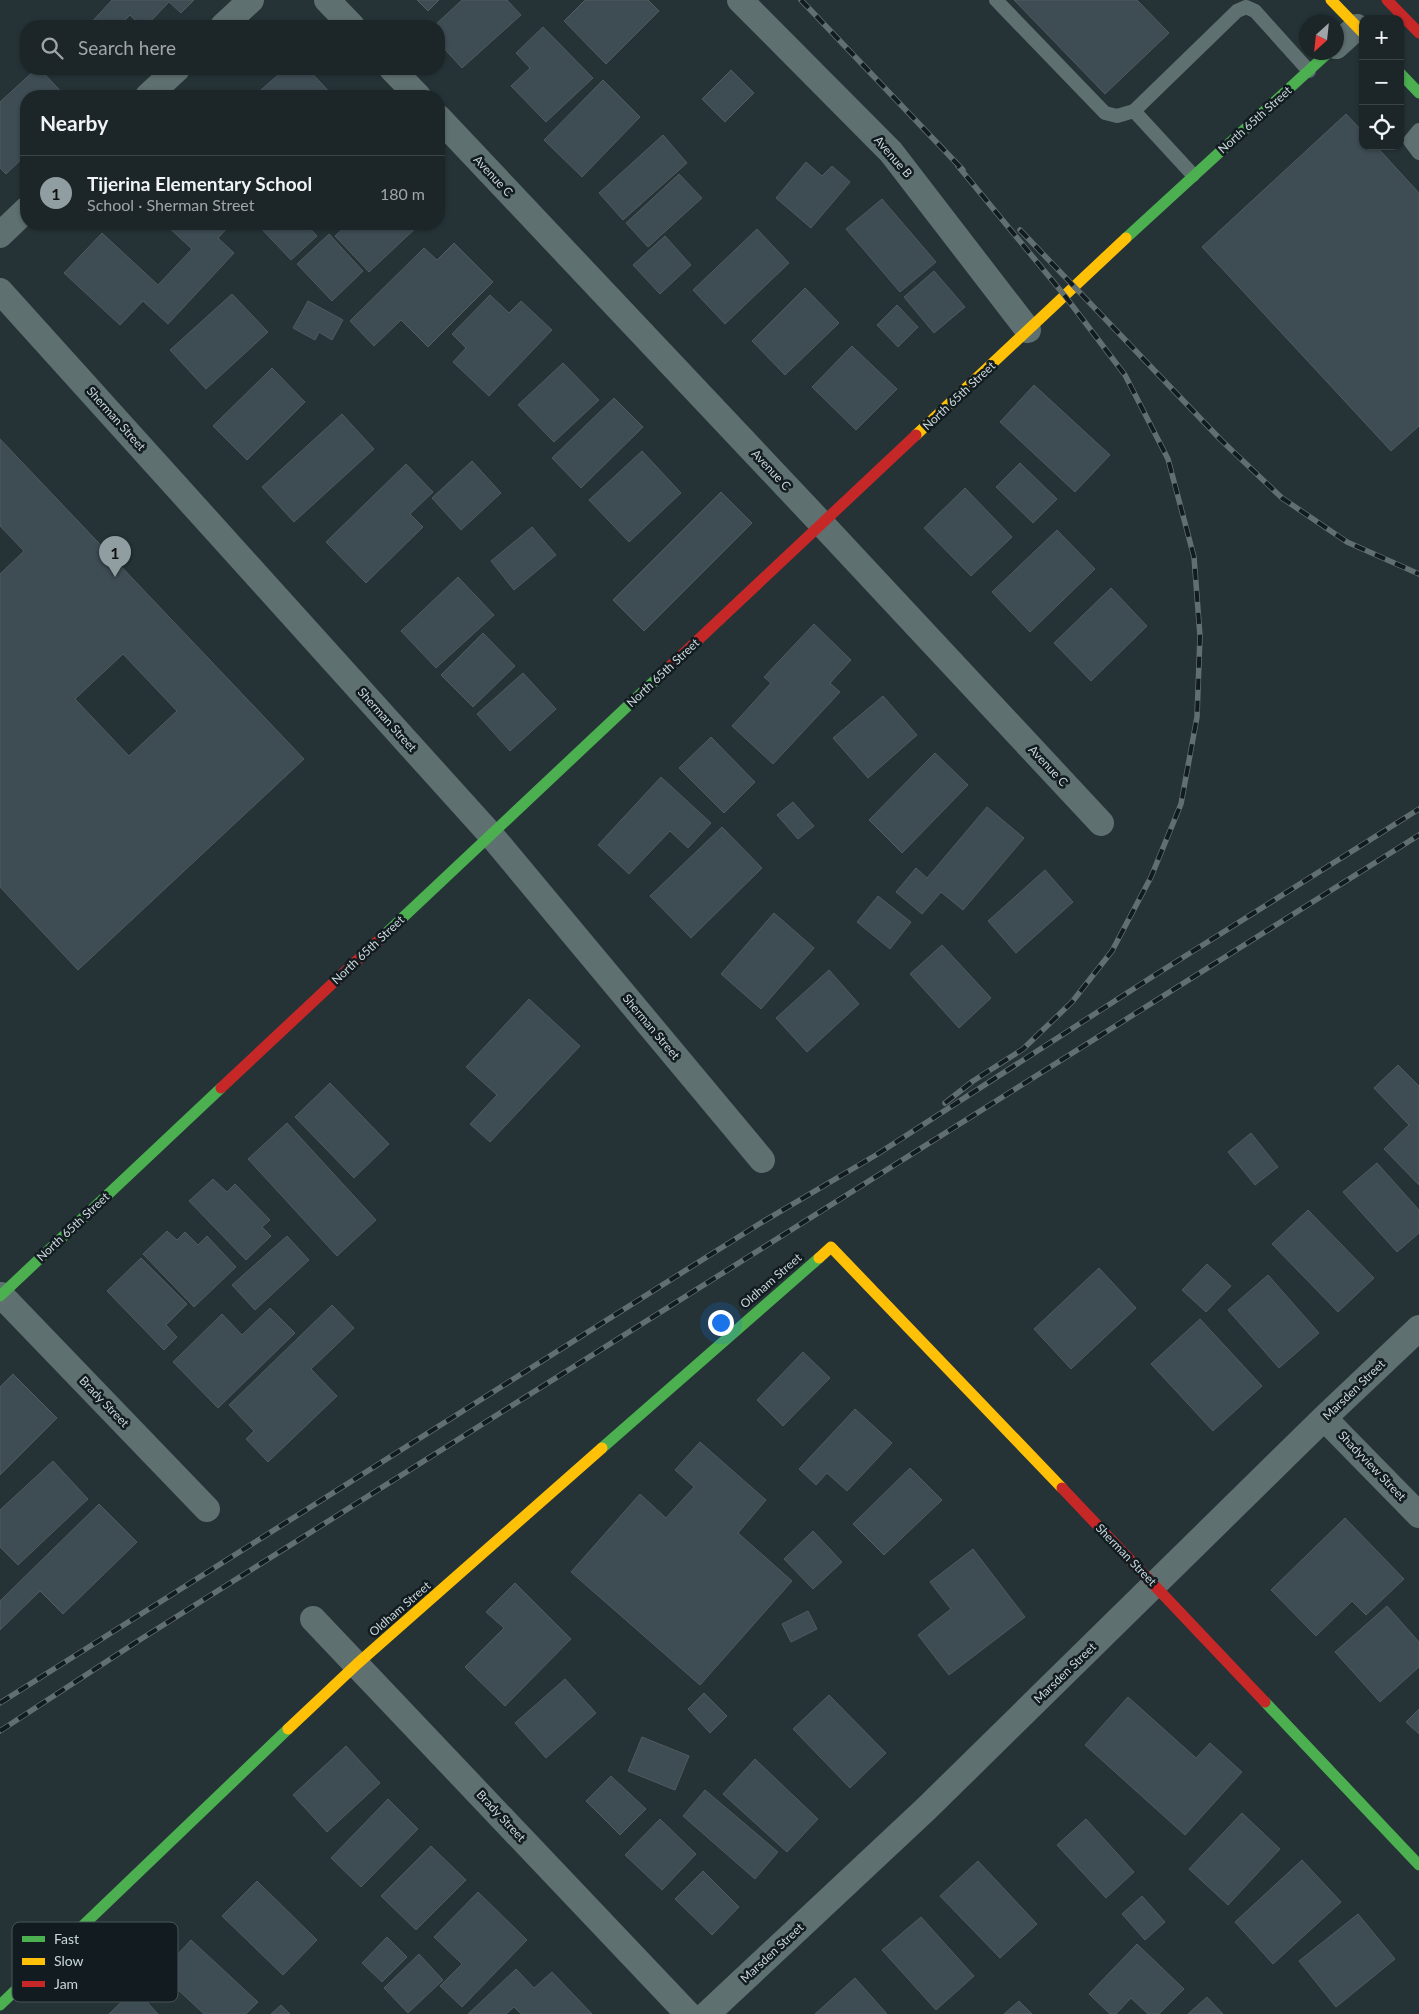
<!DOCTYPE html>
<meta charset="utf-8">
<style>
body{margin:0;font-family:Lato,sans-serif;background:#293235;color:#f1f3f6}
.controls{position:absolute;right:15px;top:15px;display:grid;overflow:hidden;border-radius:10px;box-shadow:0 1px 4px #0004}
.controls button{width:45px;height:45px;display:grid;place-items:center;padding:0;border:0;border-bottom:1px solid #3a4346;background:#1c2629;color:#f1f3f6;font:25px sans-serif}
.compass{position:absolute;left:1299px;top:15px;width:45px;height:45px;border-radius:50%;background:#1c2629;box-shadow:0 1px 4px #0004;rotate:207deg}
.you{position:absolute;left:720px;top:1322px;width:18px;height:18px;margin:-12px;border:4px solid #fff;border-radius:50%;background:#1a73e8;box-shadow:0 0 0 8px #1a73e833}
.badge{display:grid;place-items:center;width:32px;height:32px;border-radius:50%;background:#909ea2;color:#111;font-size:16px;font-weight:700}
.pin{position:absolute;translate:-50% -41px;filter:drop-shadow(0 1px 2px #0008)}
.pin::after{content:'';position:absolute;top:26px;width:18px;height:15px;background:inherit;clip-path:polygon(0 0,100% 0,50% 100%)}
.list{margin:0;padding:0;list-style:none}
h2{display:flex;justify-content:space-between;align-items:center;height:65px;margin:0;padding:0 20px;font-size:21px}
h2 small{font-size:16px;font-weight:400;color:#a0a5a8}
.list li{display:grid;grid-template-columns:32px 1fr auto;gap:15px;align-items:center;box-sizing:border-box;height:75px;padding:0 20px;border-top:1px solid #3a4346}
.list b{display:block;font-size:19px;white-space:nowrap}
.list p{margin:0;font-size:16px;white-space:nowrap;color:#a0a5a8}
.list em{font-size:16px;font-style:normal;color:#a0a5a8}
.icon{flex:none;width:28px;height:28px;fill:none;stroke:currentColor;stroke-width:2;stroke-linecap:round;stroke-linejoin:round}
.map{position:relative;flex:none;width:1419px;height:2014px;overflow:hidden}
.search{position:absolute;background:#1c2629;box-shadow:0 1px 4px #0004;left:20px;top:20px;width:425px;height:55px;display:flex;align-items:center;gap:12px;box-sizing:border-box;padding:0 18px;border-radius:20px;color:#a0a5a8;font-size:19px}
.panel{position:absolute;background:#1c2629;box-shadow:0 1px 4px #0004;left:20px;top:90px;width:425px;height:140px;border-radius:20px}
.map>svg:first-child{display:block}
.building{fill:#3e4c54;stroke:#505b5f;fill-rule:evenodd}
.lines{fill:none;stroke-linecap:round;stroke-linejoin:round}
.lane{stroke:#5f7071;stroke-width:14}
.street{stroke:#5f7071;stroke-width:26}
.fast{stroke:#4caf50;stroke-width:11}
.slow{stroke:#ffc107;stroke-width:11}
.jam{stroke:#c62828;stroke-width:11}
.rail-casing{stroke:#616f71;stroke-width:5.5}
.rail{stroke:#121c20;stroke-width:4;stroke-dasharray:11;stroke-linecap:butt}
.labels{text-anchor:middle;stroke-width:5;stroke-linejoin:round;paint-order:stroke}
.street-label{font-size:12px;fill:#c9d7db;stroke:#121c20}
.key{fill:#121c20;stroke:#495458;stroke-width:1}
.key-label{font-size:14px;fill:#c9d7db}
</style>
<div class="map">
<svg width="1419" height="2014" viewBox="0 0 1419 2014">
<rect width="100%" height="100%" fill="#253337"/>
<path class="building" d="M 112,0 L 194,0 L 181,13 L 169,2 L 146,26 L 141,26 L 130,15 L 119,26 L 88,26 Z
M 417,0 L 439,0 L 428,11 Z
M 462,0 L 507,0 L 521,15 L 462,68 L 439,43 L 439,26 L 434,26 Z
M 585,0 L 648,0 L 659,11 L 606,64 L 564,21 Z
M 1014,0 L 1137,0 L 1169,33 L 1105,94 Z
M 543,27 L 593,78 L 546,122 L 511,86 L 530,68 L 516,53 Z
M 36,69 L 40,69 L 65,96 L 26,96 L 26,155 L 6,174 L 0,168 L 0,102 Z
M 285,69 L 308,69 L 333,96 L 254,96 Z
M 731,70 L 754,93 L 725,122 L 702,99 Z
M 603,80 L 640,117 L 582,177 L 544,140 Z
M 1346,114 L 1363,132 L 1363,146 L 1376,146 L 1419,193 L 1419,426 L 1391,451 L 1202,247 Z
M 663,135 L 687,163 L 623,220 L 599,193 Z
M 806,162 L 822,176 L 832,166 L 850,182 L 811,228 L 776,198 Z
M 679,174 L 702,198 L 648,247 L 626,223 Z
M 882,199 L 936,262 L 900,292 L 846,229 Z
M 165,224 L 231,224 L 218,238 L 234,253 L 168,324 L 143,301 L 120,325 L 64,273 L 102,233 L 158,285 L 192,249 Z
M 257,224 L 306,224 L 317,236 L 291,260 Z
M 348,224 L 420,224 L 369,272 L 335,236 Z
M 757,229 L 789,263 L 725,324 L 693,290 Z
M 329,234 L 363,271 L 332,301 L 297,264 Z
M 665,236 L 691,265 L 660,294 L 633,265 Z
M 454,243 L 493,282 L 428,347 L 401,320 L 374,346 L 350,321 L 424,248 L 437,260 Z
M 934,271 L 965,307 L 934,333 L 904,297 Z
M 805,288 L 839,323 L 785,375 L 752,341 Z
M 232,294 L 268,332 L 206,389 L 170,350 Z
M 490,295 L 509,313 L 521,301 L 552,330 L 489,396 L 453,362 L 466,348 L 452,334 Z
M 308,301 L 343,320 L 332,340 L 319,332 L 315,340 L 293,328 Z
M 897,305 L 918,327 L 898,347 L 877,325 Z
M 852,346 L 897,389 L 856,430 L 812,387 Z
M 563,363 L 599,400 L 554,442 L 518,405 Z
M 272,368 L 305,402 L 247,460 L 213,426 Z
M 1034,385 L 1110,455 L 1075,492 L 1000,422 Z
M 614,398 L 643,427 L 581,488 L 552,458 Z
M 342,414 L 374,449 L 294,522 L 262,487 Z
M 0,439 L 304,759 L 78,970 L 0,887 L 0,574 L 24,551 L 0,526 ZM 123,654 L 177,711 L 129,756 L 75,699 Z
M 642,451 L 681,493 L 629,542 L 589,500 Z
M 472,461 L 501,493 L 461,530 L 432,498 Z
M 1020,463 L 1057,499 L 1033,523 L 996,487 Z
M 406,464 L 433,492 L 410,514 L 423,527 L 366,583 L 326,542 Z
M 965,488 L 1012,537 L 971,576 L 924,528 Z
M 721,492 L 752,523 L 644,631 L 613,600 Z
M 532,527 L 556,555 L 514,590 L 491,561 Z
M 1057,530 L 1095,569 L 1030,632 L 992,592 Z
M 458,577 L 494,615 L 436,668 L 401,631 Z
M 1111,588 L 1147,626 L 1091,681 L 1054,643 Z
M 814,624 L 851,660 L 830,683 L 840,692 L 773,764 L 732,726 L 771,683 L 764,677 Z
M 483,633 L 515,666 L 473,707 L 441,675 Z
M 523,673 L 556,709 L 510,751 L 477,714 Z
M 883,696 L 917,735 L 868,778 L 833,738 Z
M 711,737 L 755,782 L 724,813 L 679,768 Z
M 935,753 L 968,785 L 902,853 L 869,820 Z
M 661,777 L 711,823 L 688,848 L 670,831 L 629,874 L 598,845 Z
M 793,802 L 814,826 L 798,839 L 777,815 Z
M 987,807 L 1024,838 L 963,910 L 941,892 L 922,914 L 896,892 L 916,868 L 927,878 Z
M 722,827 L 762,868 L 691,938 L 650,896 Z
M 1045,870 L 1073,902 L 1016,953 L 988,921 Z
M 878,896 L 911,922 L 890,949 L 857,922 Z
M 774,913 L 814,948 L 761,1009 L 721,974 Z
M 942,945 L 991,998 L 959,1028 L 910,974 Z
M 829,970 L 859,1004 L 807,1052 L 776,1018 Z
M 529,999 L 580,1046 L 490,1142 L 470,1124 L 497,1095 L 466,1067 Z
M 1398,1065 L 1419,1086 L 1419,1185 L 1384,1149 L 1409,1125 L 1374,1088 Z
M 330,1083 L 389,1144 L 354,1178 L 295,1117 Z
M 287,1123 L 376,1220 L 337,1256 L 248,1159 Z
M 1251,1133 L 1278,1167 L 1255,1185 L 1228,1152 Z
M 1377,1163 L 1419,1210 L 1419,1233 L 1397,1252 L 1343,1192 Z
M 213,1179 L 227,1192 L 235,1184 L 270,1220 L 262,1227 L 271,1236 L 246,1260 L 189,1201 Z
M 1308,1210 L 1374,1278 L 1338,1312 L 1272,1244 Z
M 167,1231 L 177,1240 L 185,1232 L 198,1245 L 207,1236 L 236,1267 L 194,1307 L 143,1254 Z
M 287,1236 L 309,1260 L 255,1310 L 232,1285 Z
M 141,1258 L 187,1304 L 166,1325 L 177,1337 L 164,1350 L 107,1291 Z
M 1207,1264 L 1231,1286 L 1206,1312 L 1182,1290 Z
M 1099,1268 L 1136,1308 L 1071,1369 L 1034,1329 Z
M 1268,1275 L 1319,1333 L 1279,1368 L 1228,1310 Z
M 332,1305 L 354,1328 L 311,1369 L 337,1396 L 268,1462 L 246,1439 L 254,1431 L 229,1405 Z
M 270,1308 L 295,1333 L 218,1408 L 173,1362 L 222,1314 L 242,1335 Z
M 1200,1319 L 1262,1386 L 1213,1431 L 1151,1364 Z
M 803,1352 L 830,1378 L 783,1426 L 757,1400 Z
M 13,1374 L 57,1418 L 0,1475 L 0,1387 Z
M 855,1409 L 892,1443 L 847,1491 L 827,1473 L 816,1485 L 799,1469 Z
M 700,1442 L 766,1500 L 738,1533 L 792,1581 L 700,1685 L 571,1572 L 640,1494 L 666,1518 L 694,1487 L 675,1470 Z
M 53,1461 L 88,1499 L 18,1565 L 0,1547 L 0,1510 Z
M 910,1468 L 942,1500 L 884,1555 L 853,1524 Z
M 99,1504 L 137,1542 L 63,1614 L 40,1591 L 0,1630 L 0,1601 Z
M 1345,1518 L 1404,1579 L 1366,1615 L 1352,1601 L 1316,1636 L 1271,1590 Z
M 813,1531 L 842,1562 L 813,1589 L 784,1559 Z
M 973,1549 L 1025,1617 L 949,1675 L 918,1635 L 951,1609 L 930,1582 Z
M 515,1583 L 571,1639 L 505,1706 L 465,1667 L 504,1628 L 486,1612 Z
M 1387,1606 L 1419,1642 L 1419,1667 L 1380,1702 L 1335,1652 Z
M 808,1611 L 817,1629 L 791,1642 L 782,1624 Z
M 565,1679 L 596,1713 L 546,1758 L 515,1723 Z
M 704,1693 L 727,1716 L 710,1733 L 688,1709 Z
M 829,1695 L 886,1753 L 850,1788 L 793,1729 Z
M 1128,1697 L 1196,1758 L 1210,1743 L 1242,1772 L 1185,1835 L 1085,1745 Z
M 1419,1709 L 1419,1734 L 1406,1722 Z
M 642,1737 L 689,1756 L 675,1790 L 628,1771 Z
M 346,1746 L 380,1783 L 327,1832 L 293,1795 Z
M 755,1759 L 818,1819 L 787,1852 L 723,1794 Z
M 611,1776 L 646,1809 L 620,1835 L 586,1801 Z
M 705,1790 L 778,1852 L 755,1879 L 683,1816 Z
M 388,1799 L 418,1829 L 361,1887 L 331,1858 Z
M 1242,1813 L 1280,1849 L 1228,1905 L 1189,1869 Z
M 660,1819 L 696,1854 L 662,1890 L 625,1855 Z
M 1086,1819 L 1134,1872 L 1106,1898 L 1057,1845 Z
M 431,1846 L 466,1880 L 416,1930 L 381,1896 Z
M 1302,1860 L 1341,1902 L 1273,1964 L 1235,1922 Z
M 978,1861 L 1037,1924 L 1000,1958 L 940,1896 Z
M 703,1871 L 739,1907 L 712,1935 L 675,1899 Z
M 257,1881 L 317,1940 L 283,1975 L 222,1916 Z
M 478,1892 L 527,1940 L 462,2007 L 440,1986 L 462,1964 L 434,1937 Z
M 1142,1896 L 1165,1922 L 1145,1940 L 1122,1914 Z
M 1358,1914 L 1395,1959 L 1336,2007 L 1299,1961 Z
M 921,1917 L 974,1976 L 936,2010 L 882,1950 Z
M 387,1937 L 407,1957 L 382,1982 L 362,1963 Z
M 191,1940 L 258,2002 L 246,2014 L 204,2014 L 160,1973 Z
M 1137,1944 L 1184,1989 L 1159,2014 L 1148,2014 L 1131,1998 L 1116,2014 L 1110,2014 L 1089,1994 Z
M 419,1954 L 443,1980 L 408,2013 L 384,1988 Z
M 516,1969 L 534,1988 L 552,1972 L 592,2014 L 521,2014 L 514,2007 L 506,2014 L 468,2014 Z
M 855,1978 L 887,2014 L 815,2014 Z
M 135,1989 L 158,2014 L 109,2014 Z
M 1207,1997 L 1223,2014 L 1188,2014 Z
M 1019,2001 L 1032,2014 L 1004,2014 Z
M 281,2005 L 290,2014 L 271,2014 Z"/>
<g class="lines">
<path class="lane" d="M 996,0 L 1105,113 L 1117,116 L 1134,111
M 1419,130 L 1410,141 L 1419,153
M 1193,175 L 1134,111 L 1237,11 L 1246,7 L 1255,11 L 1309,71"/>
<path class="street" d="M 327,0 L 352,26
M 740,0 L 891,152 L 1028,330
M 223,26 L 251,0
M 1336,46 L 1357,27
M 392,69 L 418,96
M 148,96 L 177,69
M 439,118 L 822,524 L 1101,823
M 0,235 L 26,210
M 0,291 L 491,835 L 762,1160
M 1,1295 L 207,1509
M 1324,1418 L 1419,1515
M 313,1619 L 688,2014
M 707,2014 L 927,1808 L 1324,1418 L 1419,1328"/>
<path class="fast" d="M 1400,73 L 1419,93
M 1126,238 L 1329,52
M 380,939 L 666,670
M 0,1296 L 221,1088
M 602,1448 L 819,1258
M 1265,1702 L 1419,1865
M 0,2005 L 288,1729"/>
<path class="slow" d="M 1331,0 L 1363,33
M 916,435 L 1126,238
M 819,1258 L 831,1247 L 1062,1488
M 288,1729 L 357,1664 L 602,1448"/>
<path class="jam" d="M 1387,0 L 1419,33
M 666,670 L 916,435
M 221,1088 L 380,939
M 1062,1488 L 1265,1702"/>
<g class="rail-casing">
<path id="rail" d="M 801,0 L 963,170
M 1020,230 L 1221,440 L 1282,498 L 1347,542 L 1419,574
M 945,1103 L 973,1081 L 1023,1049 L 1072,1002 L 1112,951 L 1151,877 L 1181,804 L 1197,717 L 1200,636 L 1194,557 L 1168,459 L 1125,375 L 1065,296 L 958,166
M 0,1703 L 759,1224 L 876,1155 L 1155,975 L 1419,809
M 0,1731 L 141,1639 L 1419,835"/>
</g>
<use href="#rail" class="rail"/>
</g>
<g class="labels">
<g class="street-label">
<text transform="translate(1255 120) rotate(-42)" y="4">North 65th Street</text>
<text transform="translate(893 157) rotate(49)" y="4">Avenue B</text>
<text transform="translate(493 176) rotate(47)" y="4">Avenue C</text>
<text transform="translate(959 396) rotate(-43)" y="4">North 65th Street</text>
<text transform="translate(116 419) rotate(48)" y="4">Sherman Street</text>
<text transform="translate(771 470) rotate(47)" y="4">Avenue C</text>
<text transform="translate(663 673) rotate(-43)" y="4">North 65th Street</text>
<text transform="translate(387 720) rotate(48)" y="4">Sherman Street</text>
<text transform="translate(1048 766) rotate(47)" y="4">Avenue C</text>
<text transform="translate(368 950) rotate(-43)" y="4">North 65th Street</text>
<text transform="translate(651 1027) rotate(50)" y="4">Sherman Street</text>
<text transform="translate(73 1227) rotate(-43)" y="4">North 65th Street</text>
<text transform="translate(771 1281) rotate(-41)" y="4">Oldham Street</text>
<text transform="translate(1354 1390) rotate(-44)" y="4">Marsden Street</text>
<text transform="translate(104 1402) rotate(46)" y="4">Brady Street</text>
<text transform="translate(1372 1466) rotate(46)" y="4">Shadyview Street</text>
<text transform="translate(1126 1555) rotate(46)" y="4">Sherman Street</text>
<text transform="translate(400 1609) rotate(-41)" y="4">Oldham Street</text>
<text transform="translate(1065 1673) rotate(-44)" y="4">Marsden Street</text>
<text transform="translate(501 1816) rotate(47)" y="4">Brady Street</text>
<text transform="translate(772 1953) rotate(-43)" y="4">Marsden Street</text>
</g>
</g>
<rect x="12" y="1922" width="166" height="80" rx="8" class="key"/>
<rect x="22" y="1936" width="23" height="6" fill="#4caf50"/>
<rect x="22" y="1958" width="23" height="7" fill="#ffc107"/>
<rect x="22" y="1981" width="23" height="6" fill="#c62828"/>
<g class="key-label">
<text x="54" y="1944">Fast</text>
<text x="54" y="1966">Slow</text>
<text x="54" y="1989">Jam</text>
</g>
</svg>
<div class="controls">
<button>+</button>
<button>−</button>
<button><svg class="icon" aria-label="locate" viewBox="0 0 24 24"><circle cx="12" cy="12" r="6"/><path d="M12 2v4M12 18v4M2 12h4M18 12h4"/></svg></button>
</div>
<svg class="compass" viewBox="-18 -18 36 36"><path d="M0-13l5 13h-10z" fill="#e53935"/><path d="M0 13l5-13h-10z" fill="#a0a5a8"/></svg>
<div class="you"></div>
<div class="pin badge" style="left:115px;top:577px">1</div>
<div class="search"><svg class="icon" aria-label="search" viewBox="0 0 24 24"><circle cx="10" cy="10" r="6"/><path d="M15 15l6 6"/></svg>Search here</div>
<section class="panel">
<h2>Nearby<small></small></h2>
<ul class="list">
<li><span class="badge">1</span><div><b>Tijerina Elementary School</b><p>School · Sherman Street</p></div><em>180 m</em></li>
</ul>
</section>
</div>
